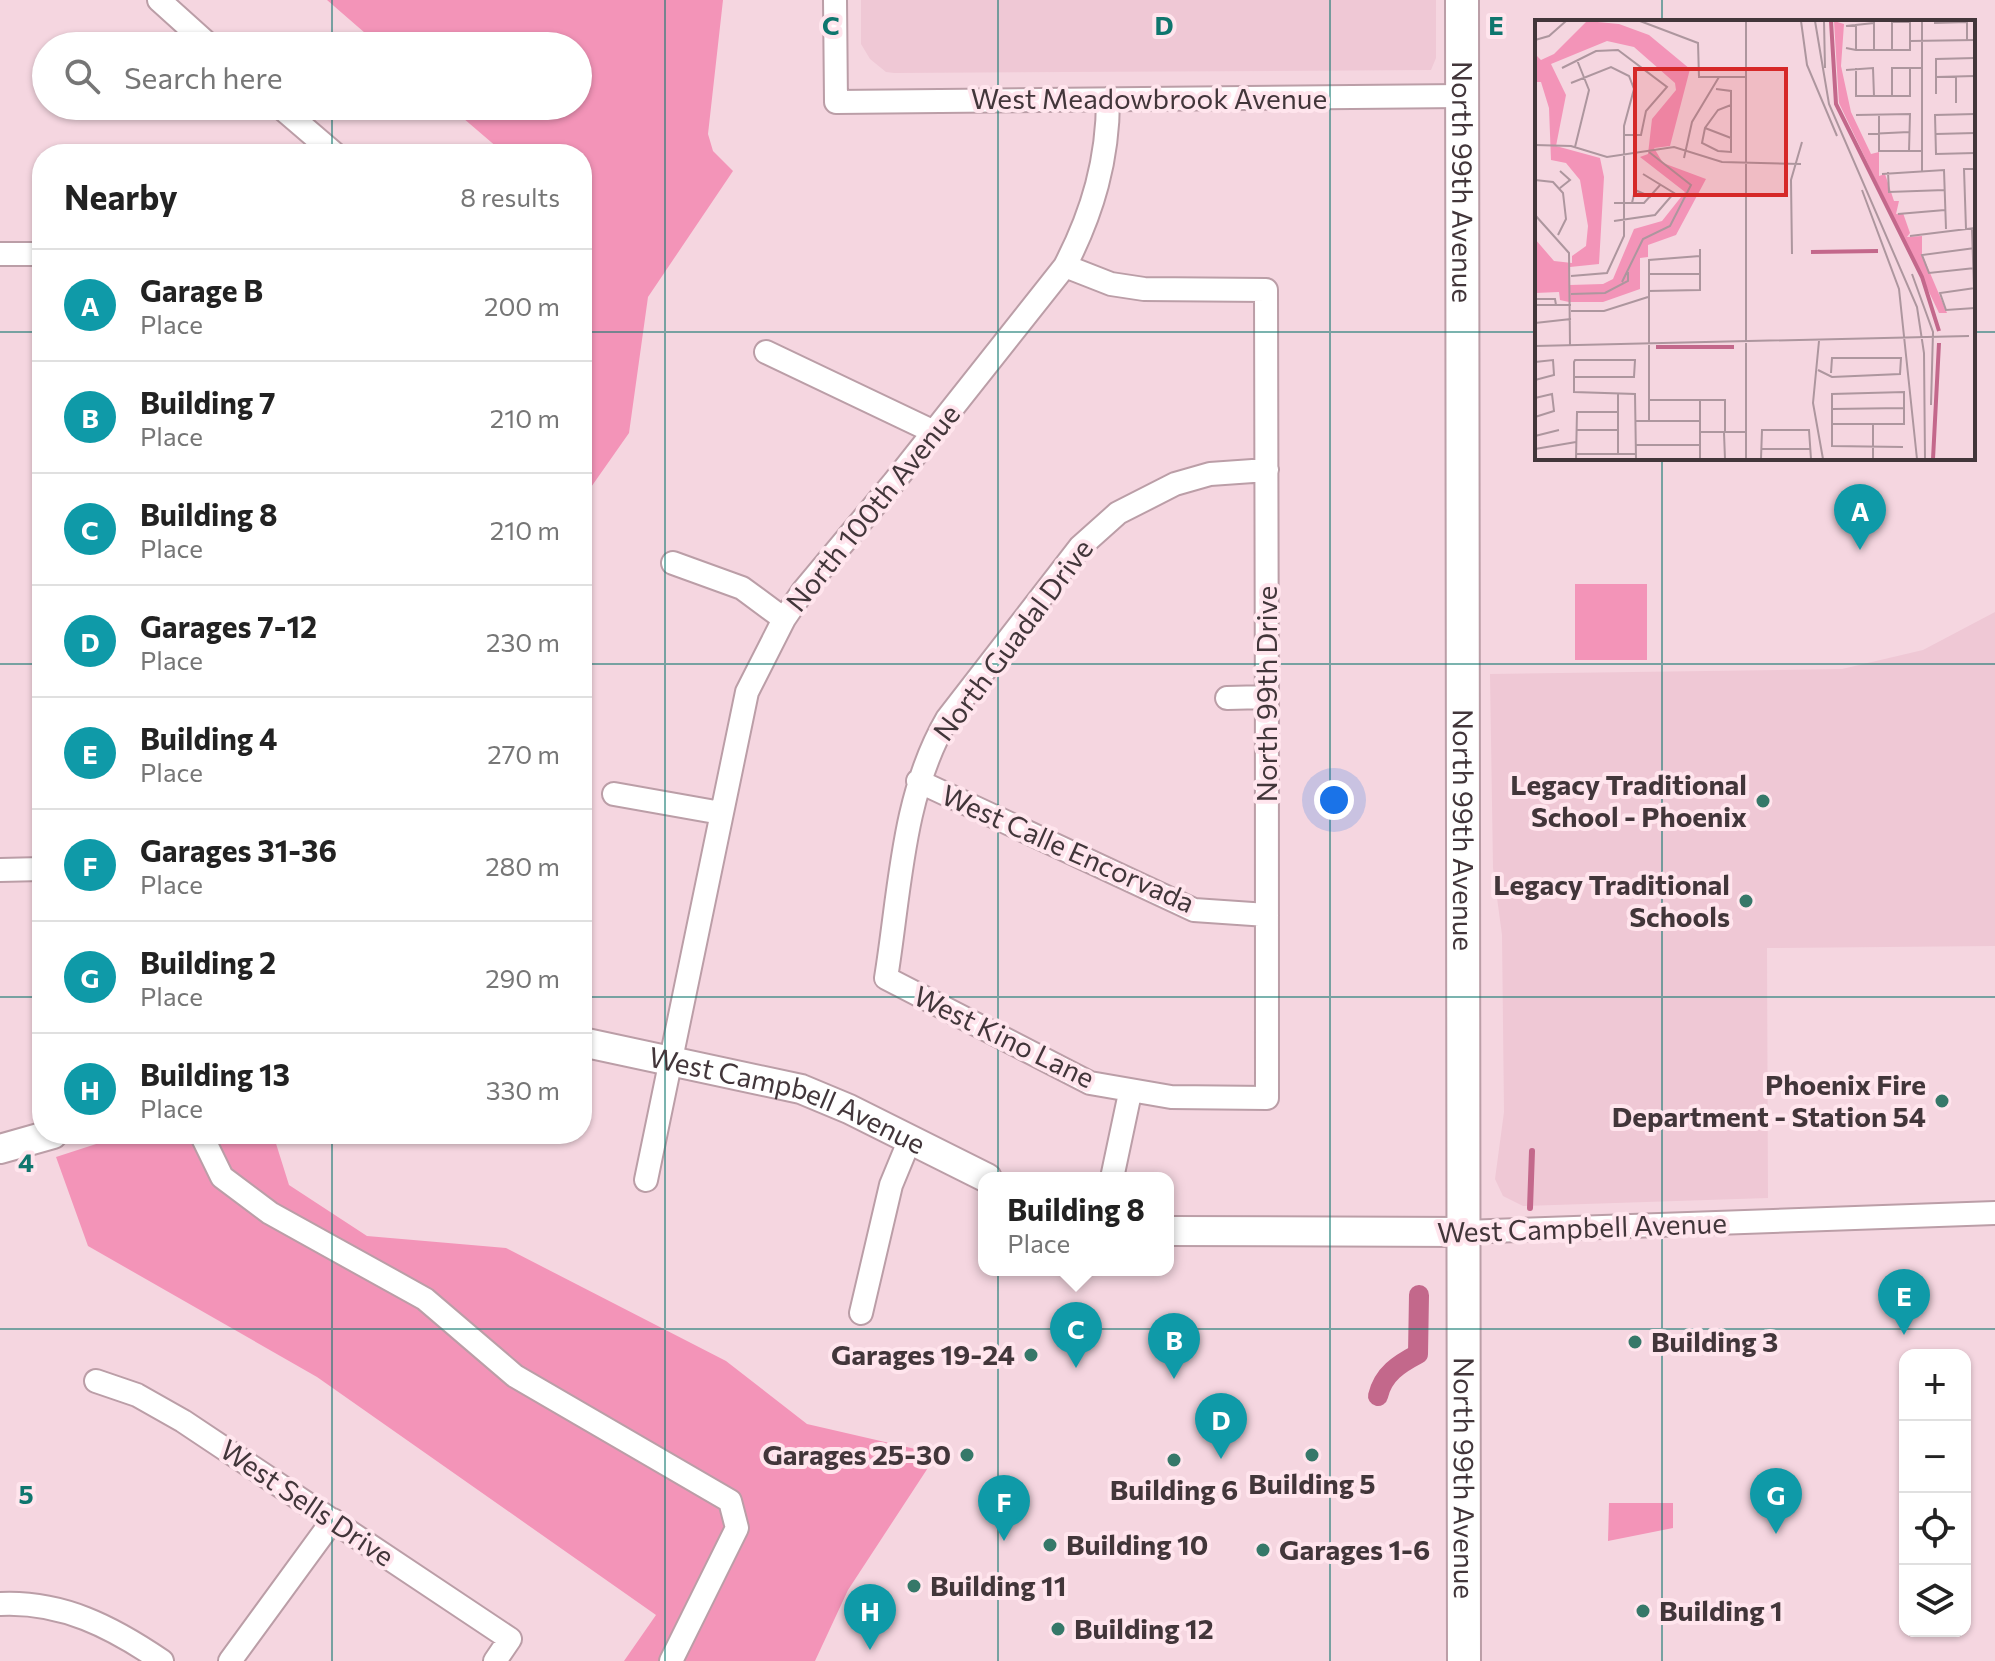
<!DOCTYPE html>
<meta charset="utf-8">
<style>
body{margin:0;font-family:Commissioner,sans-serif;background:#f6f6f6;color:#222}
.controls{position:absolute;right:24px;bottom:24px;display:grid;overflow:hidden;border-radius:16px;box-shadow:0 2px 6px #0004}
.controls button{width:72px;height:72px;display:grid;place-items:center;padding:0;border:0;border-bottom:2px solid #e0e0e0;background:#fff;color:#222;font:40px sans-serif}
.you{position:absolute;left:1334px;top:800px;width:28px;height:28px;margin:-20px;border:6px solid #fff;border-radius:50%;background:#1a73e8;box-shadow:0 0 0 12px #1a73e833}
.badge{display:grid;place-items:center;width:52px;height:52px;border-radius:50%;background:#1a73e8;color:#fff;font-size:26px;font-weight:700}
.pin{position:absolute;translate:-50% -66px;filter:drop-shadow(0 2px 4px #0008)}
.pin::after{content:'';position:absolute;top:42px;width:28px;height:24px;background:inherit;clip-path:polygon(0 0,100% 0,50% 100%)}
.popup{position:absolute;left:978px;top:1172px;width:196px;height:104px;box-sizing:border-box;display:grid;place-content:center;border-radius:16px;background:#fff;filter:drop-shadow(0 2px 6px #0005);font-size:26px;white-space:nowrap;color:#767676}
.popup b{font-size:30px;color:#222}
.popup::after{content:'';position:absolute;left:50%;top:100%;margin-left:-16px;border:16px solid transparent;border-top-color:#fff}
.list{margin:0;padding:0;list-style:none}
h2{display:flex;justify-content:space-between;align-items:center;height:104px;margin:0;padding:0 32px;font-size:34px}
h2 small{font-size:26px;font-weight:400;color:#767676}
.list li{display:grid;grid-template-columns:52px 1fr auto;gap:24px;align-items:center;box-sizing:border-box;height:112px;padding:0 32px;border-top:2px solid #e0e0e0}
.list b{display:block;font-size:30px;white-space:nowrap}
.list p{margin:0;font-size:26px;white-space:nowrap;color:#767676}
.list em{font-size:26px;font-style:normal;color:#767676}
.icon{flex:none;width:44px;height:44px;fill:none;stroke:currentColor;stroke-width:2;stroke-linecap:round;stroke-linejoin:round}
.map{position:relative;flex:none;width:1995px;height:1661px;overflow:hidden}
.search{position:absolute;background:#fff;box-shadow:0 2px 6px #0004;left:32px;top:32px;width:560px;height:88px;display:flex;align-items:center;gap:20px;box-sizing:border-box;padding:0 28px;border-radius:44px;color:#767676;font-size:30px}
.panel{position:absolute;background:#fff;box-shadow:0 2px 6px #0004;left:32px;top:144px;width:560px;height:1000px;border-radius:32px}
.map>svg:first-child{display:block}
.built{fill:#efc8d5}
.green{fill:#f394b8}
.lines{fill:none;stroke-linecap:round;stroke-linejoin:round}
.stream{stroke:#c3688b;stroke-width:6}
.canal{stroke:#c3688b;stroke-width:20}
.minor-casing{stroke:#bb9ea7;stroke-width:26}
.tertiary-casing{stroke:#bb9ea7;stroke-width:32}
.secondary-casing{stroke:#bb9ea7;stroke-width:36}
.minor{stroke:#fff;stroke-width:22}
.tertiary{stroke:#fff;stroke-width:28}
.secondary{stroke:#fff;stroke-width:32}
.grid{fill:none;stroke:#0f766e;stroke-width:2;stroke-opacity:0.55}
.poi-dot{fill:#367869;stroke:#ffe5ed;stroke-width:3}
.labels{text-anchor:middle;stroke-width:8;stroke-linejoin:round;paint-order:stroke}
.street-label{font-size:28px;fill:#42363a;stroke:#ffe5ed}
.poi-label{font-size:28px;font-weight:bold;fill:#42363a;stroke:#ffe5ed;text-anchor:start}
.inset-river{fill:none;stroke:#c3688b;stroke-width:4}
.inset-road{fill:none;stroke:#ad969e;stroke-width:2}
.view{fill:#d62828;fill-opacity:0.15;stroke:#d62828;stroke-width:4}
.inset-edge{fill:none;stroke:#42363a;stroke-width:4}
.grid-label{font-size:26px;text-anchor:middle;font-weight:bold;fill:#0f766e;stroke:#ffe5ed;stroke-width:8;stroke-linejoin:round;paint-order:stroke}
</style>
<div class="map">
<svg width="1995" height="1661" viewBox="0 0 1995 1661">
<rect width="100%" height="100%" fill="#f5d6e0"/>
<path class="built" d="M 861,0 L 1436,0 L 1436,58 L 1431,70 L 894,73 L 886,72 L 870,59 L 861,44 Z
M 1995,612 L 1995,946 L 1767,948 L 1768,1198 L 1523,1206 L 1503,1196 L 1495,1179 L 1504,1112 L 1502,935 L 1493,868 L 1490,674 L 1842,669 L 1923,650 Z"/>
<path class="green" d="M 327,0 L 723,0 L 708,134 L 713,151 L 733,171 L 648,297 L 629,433 L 582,500 L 582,154 L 505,154 L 449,106 L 578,106 L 578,46 L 380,46 Z
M 1575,584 L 1647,584 L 1647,660 L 1575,660 Z
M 127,1134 L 273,1134 L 289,1185 L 367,1236 L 506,1248 L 726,1361 L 807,1424 L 937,1454 L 848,1590 L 815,1661 L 624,1661 L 656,1615 L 317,1377 L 88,1246 L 56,1157 Z
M 1609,1503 L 1673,1503 L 1673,1528 L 1608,1541 Z"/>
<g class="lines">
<path class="stream" d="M 1530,1208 L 1532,1151"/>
<path class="canal" d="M 1378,1396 C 1383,1374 1399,1364 1418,1354 L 1419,1295"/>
<g class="minor-casing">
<path id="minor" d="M 159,0 L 210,46
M 835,0 L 836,102 L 1462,96
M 279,106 L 335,154
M 0,254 L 42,254
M 1065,266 L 1111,284 L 1144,289 L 1266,290 C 1267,559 1267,829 1267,1098 L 1171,1097 L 1090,1083 L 886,978 C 900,892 902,796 947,719 L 1080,547 L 1118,513 L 1175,484 L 1210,474 L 1267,470
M 766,352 L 934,432
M 673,563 L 742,588 L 784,619
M 1227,698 L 1267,697
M 918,781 L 1194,910 L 1267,915
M 614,794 L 721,813
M 0,870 L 42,869
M 201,1134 L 222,1177 L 270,1213 L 425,1299 L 515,1376 L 730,1501 L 737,1528 L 671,1661
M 1112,1178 L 1130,1093
M 646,1180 L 747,692 L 784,619 L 803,591 L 894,482 L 1065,266 C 1093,212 1108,159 1108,99
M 1464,1232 L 1995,1213
M 861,1313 L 891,1185 L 910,1139
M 96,1381 L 137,1395 L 183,1421 L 510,1639 L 495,1661
M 0,1604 C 62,1601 112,1627 162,1661
M 230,1661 L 333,1520"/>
</g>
<g class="tertiary-casing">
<g id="tertiary">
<path id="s1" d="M 582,1042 L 801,1089 L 849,1109 L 987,1178"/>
<path d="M 0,1149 L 53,1134"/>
<path d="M 1168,1231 L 1464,1232"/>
</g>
</g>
<g class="secondary-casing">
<g id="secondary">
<path id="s2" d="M 1462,0 L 1464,1661"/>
</g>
</g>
<use href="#minor" class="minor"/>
<use href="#tertiary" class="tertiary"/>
<use href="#secondary" class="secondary"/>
</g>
<path class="grid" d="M 332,0 L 332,46M 665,0 L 665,1661M 998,0 L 998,1661M 1330,0 L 1330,1661M 1662,0 L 1662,22M 332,106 L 332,154M 0,332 L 42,332M 582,332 L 1537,332M 1973,332 L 1995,332M 1662,458 L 1662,1661M 0,664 L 42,664M 582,664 L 1995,664M 0,997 L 42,997M 582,997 L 1995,997M 332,1134 L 332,1661M 0,1329 L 1995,1329"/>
<g class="poi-dot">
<circle cx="1763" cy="801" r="8"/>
<circle cx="1746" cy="901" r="8"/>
<circle cx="1942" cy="1101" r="8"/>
<circle cx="1635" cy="1342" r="8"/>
<circle cx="1031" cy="1355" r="8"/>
<circle cx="967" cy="1455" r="8"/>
<circle cx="1312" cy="1455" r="8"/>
<circle cx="1174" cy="1460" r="8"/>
<circle cx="1050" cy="1545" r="8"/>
<circle cx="1263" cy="1550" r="8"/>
<circle cx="914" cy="1586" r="8"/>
<circle cx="1643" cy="1611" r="8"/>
<circle cx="1058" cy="1629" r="8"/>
</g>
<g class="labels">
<g class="street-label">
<text x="1149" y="109">West Meadowbrook Avenue</text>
<text dy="10" stroke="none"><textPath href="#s2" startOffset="182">North 99th Avenue</textPath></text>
<text transform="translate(873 508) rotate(-51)" y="10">North 100th Avenue</text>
<text transform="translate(1013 640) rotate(-53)" y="10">North Guadal Drive</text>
<text transform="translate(1267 694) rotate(-90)" y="10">North 99th Drive</text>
<text dy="10" stroke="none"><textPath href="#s2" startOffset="830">North 99th Avenue</textPath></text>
<text transform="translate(1068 849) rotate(24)" y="10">West Calle Encorvada</text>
<text transform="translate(1004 1037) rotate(26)" y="10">West Kino Lane</text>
<text dy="10" stroke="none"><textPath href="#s1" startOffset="214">West Campbell Avenue</textPath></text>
<text transform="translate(1582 1228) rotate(-2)" y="10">West Campbell Avenue</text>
<text dy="10" stroke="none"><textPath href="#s2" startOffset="1478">North 99th Avenue</textPath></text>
<text transform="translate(307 1503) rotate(34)" y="10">West Sells Drive</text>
</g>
<g class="poi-label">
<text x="1747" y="795" text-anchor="end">Legacy Traditional<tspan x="1747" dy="32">School - Phoenix</tspan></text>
<text x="1730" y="895" text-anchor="end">Legacy Traditional<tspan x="1730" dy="32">Schools</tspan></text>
<text x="1926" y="1095" text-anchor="end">Phoenix Fire<tspan x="1926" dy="32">Department - Station 54</tspan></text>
<text x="1651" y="1352">Building 3</text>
<text x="1015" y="1365" text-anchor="end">Garages 19-24</text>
<text x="951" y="1465" text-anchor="end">Garages 25-30</text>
<text x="1312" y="1494" text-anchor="middle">Building 5</text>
<text x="1174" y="1500" text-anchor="middle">Building 6</text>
<text x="1066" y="1555">Building 10</text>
<text x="1279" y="1560">Garages 1-6</text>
<text x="930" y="1596">Building 11</text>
<text x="1659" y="1621">Building 1</text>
<text x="1074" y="1639">Building 12</text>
</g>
</g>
<g transform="translate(1535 20)">
<rect width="440" height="440" fill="#f5d6e0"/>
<path d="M 52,1 L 84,4 L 114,15 L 155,49 L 135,126 L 119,128 L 128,143 L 171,159 L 141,215 L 113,225 L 113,237 L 105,238 L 105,269 L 68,282 L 34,282 L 25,280 L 24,272 L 0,273 L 0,219 L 19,241 L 37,243 L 37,236 L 51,226 L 53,206 L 45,160 L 31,143 L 16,140 L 14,88 L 6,62 L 0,62 L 0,34 L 6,40 L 19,34 ZM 72,21 L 99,27 L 140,63 L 141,70 L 117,99 L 113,134 L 105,137 L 150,172 L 127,201 L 99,209 L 78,259 L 68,264 L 35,265 L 35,247 L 64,244 L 69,157 L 65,138 L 21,126 L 31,75 L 16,44 ZM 299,1 L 309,4 L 306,46 L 316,92 L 336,134 L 344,132 L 344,156 L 350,154 L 359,181 L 364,181 L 361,194 L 368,193 L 375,213 L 372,217 L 387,216 L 387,234 L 412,293 L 404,293 L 304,83 Z" fill="#f394b8" fill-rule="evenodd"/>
<path class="inset-river" d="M 296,1 L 301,84 L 387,257 L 404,311M 276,232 L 343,231M 121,327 L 199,327M 398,439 L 404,323"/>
<path class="inset-road" d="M 105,1 L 163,23 L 164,57 L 211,57M 211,1 L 211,439M 266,1 L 272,45 L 302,116M 280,1 L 294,84 L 382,287 L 389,333 L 390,439M 289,1 L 290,48M 339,1 L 339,30M 387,1 L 387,151M 399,3 L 432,2 L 432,20M 321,4 L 321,30M 311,6 L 339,3M 0,20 L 14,16 L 31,1M 375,21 L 440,20M 311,28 L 321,30 L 375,30 L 375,2 L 357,2 L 357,30M 27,48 L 61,31 L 83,30 L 132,67 L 111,91 L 106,115 L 89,115M 321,48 L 321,76 L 375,76 L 375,48M 311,50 L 338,48 L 339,76M 401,57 L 440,56M 421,57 L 421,83M 36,63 L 76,47 L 94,56 L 99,69 L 89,106 L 89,216 L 72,253 L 36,256M 181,69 L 196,71 L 196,132 L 183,131 L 167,123 L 170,108 L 183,90 L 196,85M 401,74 L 401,39 L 440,38M 357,76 L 357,48 L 387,48M 344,94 L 344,131 L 387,131M 440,94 L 400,95 L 401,134 L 440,133M 321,95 L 375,94 L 374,131M 170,108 L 196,118M 333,114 L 374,112M 401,114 L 440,113M 0,125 L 36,126 L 72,137 L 139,127 L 187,142 L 266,144M 40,127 L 54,70 L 42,40M 149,138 L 157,102 L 184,57M 25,151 L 35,160 L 25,168M 353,152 L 354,172 L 410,170M 347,154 L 409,150 L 411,209M 0,160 L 18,162 L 28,173 L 31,199 L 23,215M 327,170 L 364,269 L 382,439M 79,183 L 109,183 L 126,164M 97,183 L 100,170 L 116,177M 363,194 L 410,190M 0,195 L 34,233 L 35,325M 79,201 L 120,195 L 139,173 L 108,154M 431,209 L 429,149 L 440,149M 437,209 L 439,268M 375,216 L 440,208M 440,228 L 387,235 L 394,253 L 440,248M 257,234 L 256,160 L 267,122M 113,254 L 165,254M 377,254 L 398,312 L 396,385M 87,262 L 108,219 L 135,206 L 156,165 L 114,132M 440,268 L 405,273 L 411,290 L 440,288M 113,271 L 165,270 L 165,229M 36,274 L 70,273 L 93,261 L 93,252M 0,279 L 20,279 L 21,285M 0,285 L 36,285M 36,291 L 69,291 L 113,277M 0,303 L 36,299M 284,321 L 278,383 L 288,439M 0,326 L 434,316M 0,342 L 18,340 L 19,355 L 0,360M 283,350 L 297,357 L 365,354 L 366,338 L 297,338 L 296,353M 39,357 L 99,357 L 100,340 L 40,340 L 39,342 L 39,372 L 100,374 L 101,439M 83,374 L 83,434M 0,378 L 17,374 L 19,391 L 0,397M 113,380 L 190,380 L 190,411M 297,389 L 369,388M 101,401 L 165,401M 114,401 L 114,240 L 165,236M 297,404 L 369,404 L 369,372 L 297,374 L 297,426 L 368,427M 41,410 L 83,410M 165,412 L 211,412M 189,413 L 190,439M 0,416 L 24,410M 101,425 L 165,425M 0,429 L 41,422M 226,429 L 276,429M 41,434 L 101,434M 41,439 L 42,392 L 83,392M 165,439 L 165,380M 226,439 L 227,410 L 274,410 L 276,439M 338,439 L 338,404"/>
<path class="view" d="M 100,49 L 251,49 L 251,175 L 100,175 Z"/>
<rect width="440" height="440" class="inset-edge"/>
</g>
<g class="grid-label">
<text x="831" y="35">C</text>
<text x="1164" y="35">D</text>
<text x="1496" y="35">E</text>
<text x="26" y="1172">4</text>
<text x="26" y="1504">5</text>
</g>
</svg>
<div class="controls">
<button>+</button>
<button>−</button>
<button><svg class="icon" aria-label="locate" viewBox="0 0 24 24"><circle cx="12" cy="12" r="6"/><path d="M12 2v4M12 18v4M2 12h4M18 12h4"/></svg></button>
<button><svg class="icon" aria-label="layers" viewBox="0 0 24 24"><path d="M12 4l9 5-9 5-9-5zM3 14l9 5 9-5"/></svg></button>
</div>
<div class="you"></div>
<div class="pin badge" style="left:1860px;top:550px;background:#0f9aa8">A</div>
<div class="pin badge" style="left:1174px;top:1379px;background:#0f9aa8">B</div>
<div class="pin badge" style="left:1076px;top:1368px;background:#0f9aa8">C</div>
<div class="popup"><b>Building 8</b>Place</div>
<div class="pin badge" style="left:1221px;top:1459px;background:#0f9aa8">D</div>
<div class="pin badge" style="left:1904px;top:1335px;background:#0f9aa8">E</div>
<div class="pin badge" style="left:1004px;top:1541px;background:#0f9aa8">F</div>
<div class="pin badge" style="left:1776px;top:1534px;background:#0f9aa8">G</div>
<div class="pin badge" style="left:870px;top:1650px;background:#0f9aa8">H</div>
<div class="search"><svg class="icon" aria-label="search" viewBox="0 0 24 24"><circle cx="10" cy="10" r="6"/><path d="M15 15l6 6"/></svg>Search here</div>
<section class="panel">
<h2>Nearby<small>8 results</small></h2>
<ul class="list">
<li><span class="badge" style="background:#0f9aa8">A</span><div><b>Garage B</b><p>Place</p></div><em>200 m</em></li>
<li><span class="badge" style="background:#0f9aa8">B</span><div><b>Building 7</b><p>Place</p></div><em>210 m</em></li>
<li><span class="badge" style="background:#0f9aa8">C</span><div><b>Building 8</b><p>Place</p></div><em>210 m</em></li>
<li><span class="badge" style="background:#0f9aa8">D</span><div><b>Garages 7-12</b><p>Place</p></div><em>230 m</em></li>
<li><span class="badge" style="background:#0f9aa8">E</span><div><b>Building 4</b><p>Place</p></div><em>270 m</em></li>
<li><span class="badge" style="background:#0f9aa8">F</span><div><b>Garages 31-36</b><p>Place</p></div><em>280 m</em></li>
<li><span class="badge" style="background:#0f9aa8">G</span><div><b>Building 2</b><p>Place</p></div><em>290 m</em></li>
<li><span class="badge" style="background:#0f9aa8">H</span><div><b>Building 13</b><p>Place</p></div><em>330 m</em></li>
</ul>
</section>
</div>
